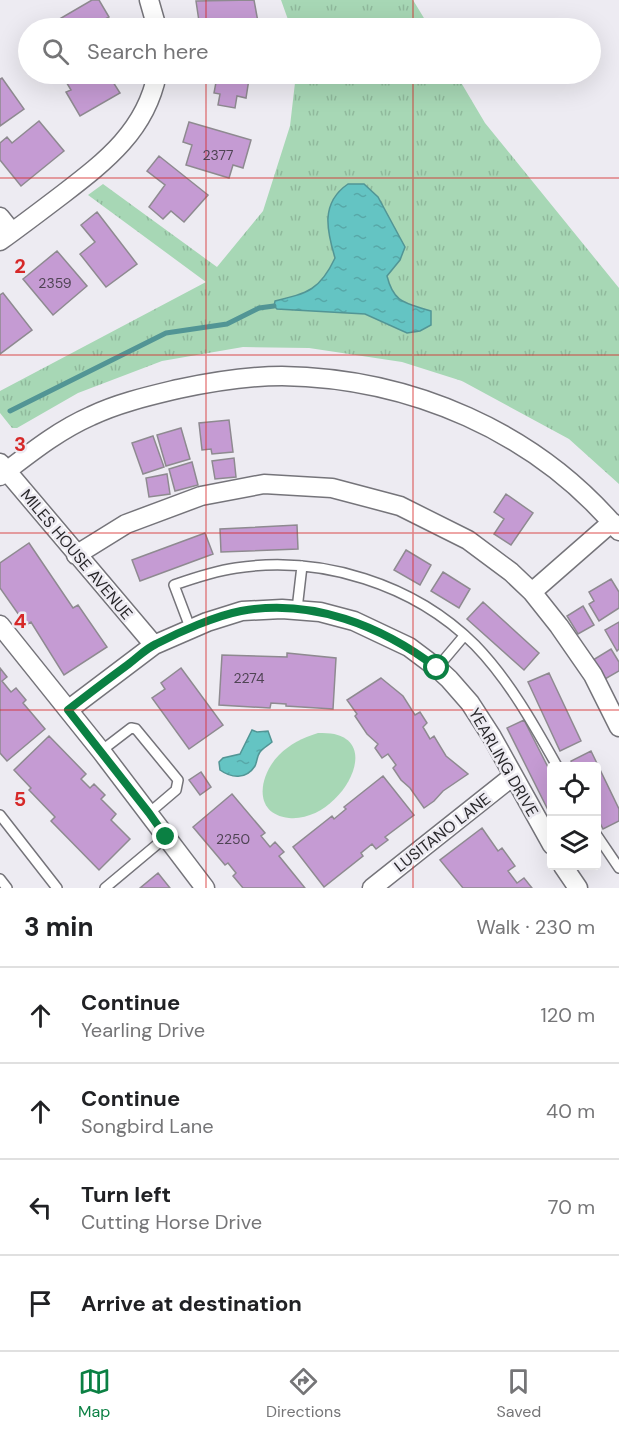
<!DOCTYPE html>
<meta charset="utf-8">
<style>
body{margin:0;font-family:"DM Sans",sans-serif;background:#f2f2f2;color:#202124}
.controls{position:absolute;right:18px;bottom:18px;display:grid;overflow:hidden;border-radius:6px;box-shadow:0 6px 24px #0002}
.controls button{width:54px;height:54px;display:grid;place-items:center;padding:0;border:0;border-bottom:2px solid #e0e0e0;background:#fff;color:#202124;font:30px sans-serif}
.stop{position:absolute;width:18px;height:18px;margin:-14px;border:4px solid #0b8043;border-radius:50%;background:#fff}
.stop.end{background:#0b8043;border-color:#fff;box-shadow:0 2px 6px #0008}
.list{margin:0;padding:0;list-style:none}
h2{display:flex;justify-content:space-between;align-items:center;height:78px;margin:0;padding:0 24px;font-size:26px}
h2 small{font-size:20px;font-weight:400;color:#757577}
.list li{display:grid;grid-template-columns:39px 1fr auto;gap:18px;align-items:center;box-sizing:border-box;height:96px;padding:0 24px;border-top:2px solid #e0e0e0}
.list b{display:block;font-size:22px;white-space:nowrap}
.list p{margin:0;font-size:20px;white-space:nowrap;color:#757577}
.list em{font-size:20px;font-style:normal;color:#757577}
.icon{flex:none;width:33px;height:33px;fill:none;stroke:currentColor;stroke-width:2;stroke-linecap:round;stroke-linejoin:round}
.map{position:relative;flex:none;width:619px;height:888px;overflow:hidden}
.search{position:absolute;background:#fff;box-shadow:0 6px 24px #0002;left:18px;right:18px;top:18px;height:66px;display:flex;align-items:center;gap:15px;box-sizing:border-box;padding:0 21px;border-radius:33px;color:#757577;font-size:22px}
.sheet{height:462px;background:#fff}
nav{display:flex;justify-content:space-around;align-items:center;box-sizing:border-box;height:84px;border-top:2px solid #e0e0e0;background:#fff;font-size:16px;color:#757577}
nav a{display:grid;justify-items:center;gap:3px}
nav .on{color:#0b8043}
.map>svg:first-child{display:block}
.grass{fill:#a7d7b5}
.park{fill:url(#park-tufts)}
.water{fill:url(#water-ripples);stroke:#529595;stroke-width:1.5}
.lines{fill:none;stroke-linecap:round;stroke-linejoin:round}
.stream{stroke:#529595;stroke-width:5}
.building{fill:#c59bd3;stroke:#8e8a90;stroke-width:1.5}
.lane-casing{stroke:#75747a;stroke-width:12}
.street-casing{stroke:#75747a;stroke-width:21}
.lane{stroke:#fff;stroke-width:9}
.street{stroke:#fff;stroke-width:18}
.route{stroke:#0b8043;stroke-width:8}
.grid{fill:none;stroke:#d62828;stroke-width:1.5;stroke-opacity:0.55}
.labels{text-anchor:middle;stroke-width:5;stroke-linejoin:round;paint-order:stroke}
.number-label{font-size:14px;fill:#4f4454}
.street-label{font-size:16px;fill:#28272a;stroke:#edebf2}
.grid-label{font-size:20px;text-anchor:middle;font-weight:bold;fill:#d62828;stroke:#edebf2;stroke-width:5;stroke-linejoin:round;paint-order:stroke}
</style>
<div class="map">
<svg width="619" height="888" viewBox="0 0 619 888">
<defs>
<pattern id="park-tufts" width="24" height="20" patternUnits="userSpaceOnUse" patternTransform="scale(1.5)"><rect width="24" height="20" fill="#a7d7b5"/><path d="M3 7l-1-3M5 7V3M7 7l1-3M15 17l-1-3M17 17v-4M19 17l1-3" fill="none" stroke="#90b99c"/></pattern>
<pattern id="water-ripples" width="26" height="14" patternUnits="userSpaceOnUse" patternTransform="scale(1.5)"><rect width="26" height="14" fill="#64c4c3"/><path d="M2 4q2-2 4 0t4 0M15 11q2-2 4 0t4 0" fill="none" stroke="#57a8a8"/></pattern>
</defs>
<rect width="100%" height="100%" fill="#edebf2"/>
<path class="grass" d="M 318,733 C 392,729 342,823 289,818 C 252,814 259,775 279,755 C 290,744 302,738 318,733 Z"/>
<path class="park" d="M 281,0 L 413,0 L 430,28 L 291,28 Z
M 296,74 L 456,74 L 485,123 L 619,288 L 619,484 L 569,439 L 462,381 L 402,362 L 309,348 L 243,347 L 162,361 L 78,393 L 17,428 L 12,428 L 0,413 L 0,391 L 206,282 L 88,195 L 103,184 L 217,267 L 263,211 L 290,126 Z"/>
<path class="water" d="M 348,184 L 364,184 L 378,197 L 405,247 L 400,260 L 387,276 C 394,304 406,303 431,311 L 431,325 L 420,331 L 407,333 L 365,314 L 277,309 L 274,306 L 275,301 C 308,293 320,290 335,258 C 327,231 320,203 348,184 Z
M 252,730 L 257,732 L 268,731 L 272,742 C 269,745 263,748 260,752 C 257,756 257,762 255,766 C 246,780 231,778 220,770 L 219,762 L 223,758 L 240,754 Z"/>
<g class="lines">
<path class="stream" d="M 10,411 L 166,333 L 227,324 L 259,308 L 274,306"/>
</g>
<path class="building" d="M 92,0 L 99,0 L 109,17 L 105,19 L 110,28 L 44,28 Z
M 254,0 L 258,22 L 221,28 L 200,28 L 196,1 Z
M 75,74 L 108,74 L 120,93 L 80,116 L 66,92 L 71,90 L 65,80 Z
M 195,74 L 257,74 L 256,81 L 249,79 L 246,98 L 237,96 L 235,108 L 218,105 L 220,94 L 214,93 L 217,77 Z
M 2,78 L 24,109 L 0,126 L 0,79 Z
M 39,121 L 64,151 L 21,186 L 0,160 L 0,143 L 7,137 L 12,143 Z
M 189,122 L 251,140 L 243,168 L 233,165 L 229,178 L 186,165 L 192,145 L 183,142 Z
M 159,156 L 208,195 L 184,222 L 171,211 L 163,219 L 149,207 L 165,185 L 147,171 Z
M 97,212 L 137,264 L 106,287 L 80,254 L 95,242 L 81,225 Z
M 57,251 L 87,286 L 53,315 L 23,279 Z
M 3,293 L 32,330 L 0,354 L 0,295 Z
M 229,420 L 233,452 L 212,454 L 211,449 L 202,450 L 199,423 Z
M 181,428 L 190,459 L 166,466 L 157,435 Z
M 153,436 L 164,467 L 143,474 L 132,443 Z
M 234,458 L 236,477 L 215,479 L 212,461 Z
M 192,462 L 198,485 L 175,491 L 169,469 Z
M 167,474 L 170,494 L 149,497 L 146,478 Z
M 506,494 L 533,513 L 511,545 L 494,534 L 504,519 L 494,512 Z
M 297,525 L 298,549 L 221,552 L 220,529 Z
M 205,533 L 213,554 L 140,581 L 132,560 Z
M 29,543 L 73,608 L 78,605 L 107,647 L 64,675 L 31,622 L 26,625 L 0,588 L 0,563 Z
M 406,550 L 431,565 L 420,585 L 394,570 Z
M 443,572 L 470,589 L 459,608 L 431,591 Z
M 611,579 L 619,592 L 619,608 L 599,621 L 589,604 L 594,601 L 589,592 Z
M 483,602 L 539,653 L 524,670 L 467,619 Z
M 583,606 L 594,625 L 578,634 L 567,616 Z
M 619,622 L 619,649 L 617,651 L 605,630 Z
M 611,649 L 619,662 L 619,671 L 605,679 L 593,660 Z
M 287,653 L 336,658 L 333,709 L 286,706 L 286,704 L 271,703 L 270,708 L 219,705 L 222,655 L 287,657 Z
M 0,668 L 7,677 L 2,681 L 11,692 L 16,688 L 26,700 L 23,703 L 45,729 L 7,761 L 0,753 Z
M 181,668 L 223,725 L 189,749 L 152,698 L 165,689 L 161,683 Z
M 549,673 L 581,741 L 560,751 L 528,682 Z
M 381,678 L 403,696 L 415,715 L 420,712 L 427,723 L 423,727 L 430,739 L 434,736 L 446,756 L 468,774 L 443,791 L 434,801 L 424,808 L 410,788 L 401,780 L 393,768 L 396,765 L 388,754 L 382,758 L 375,748 L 378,744 L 367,734 L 355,716 L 357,714 L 347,700 Z
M 524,720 L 552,775 L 552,818 L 507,728 Z
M 49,736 L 86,774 L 81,779 L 90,788 L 94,784 L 105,795 L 101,799 L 116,814 L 111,820 L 130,839 L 99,870 L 51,821 L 55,817 L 29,790 L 31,788 L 14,770 Z
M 591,751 L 619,809 L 619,821 L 603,829 L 596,815 L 596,766 L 573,766 L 571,761 Z
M 201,772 L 211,787 L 200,795 L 189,780 Z
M 383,776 L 414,815 L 385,837 L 388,840 L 376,849 L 372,844 L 361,853 L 363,856 L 324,887 L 293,847 L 332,816 L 334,819 L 346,809 L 344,807 Z
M 232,794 L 265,833 L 261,836 L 270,847 L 275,842 L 284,852 L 279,856 L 305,888 L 243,888 L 233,876 L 236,873 L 228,863 L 225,865 L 193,827 Z
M 482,828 L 498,851 L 502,848 L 515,866 L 508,871 L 517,883 L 524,878 L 532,888 L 463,888 L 440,860 Z
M 158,873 L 170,888 L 140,888 Z"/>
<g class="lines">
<g class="lane-casing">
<path id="lane" d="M 297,609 L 302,566
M 191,630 L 174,585 C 194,578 215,571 236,568 C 321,555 414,584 475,645 C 509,680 534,725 557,766
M 437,668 L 464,636
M 101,751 L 131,728 L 136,729 L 178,780 L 176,790 L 149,813
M 0,815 L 57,888
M 596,834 L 619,868
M 0,879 L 7,888
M 105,888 L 166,837"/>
</g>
<g class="street-casing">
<path id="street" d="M 149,0 L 157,28
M 0,217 L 12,232
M 0,241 C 21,226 42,210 63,194 C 106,161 146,130 157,74
M 0,463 L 154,645
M 0,476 C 29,454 57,431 91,416 C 118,403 149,396 178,389 C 211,382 247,376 282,376 C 410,378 536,431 619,531
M 76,555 L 126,524 L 201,496 L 264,484 L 332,488 L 400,506 L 468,540 L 511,572 L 532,592 L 559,626 L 593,675 L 619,727
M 532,592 L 612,522
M 0,625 L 101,751 L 205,888
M 68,710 L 154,645 L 207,622 L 242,611 L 282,609 L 320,612 L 354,621 L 409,647 L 437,668 L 449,679 L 470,703 L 492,737 L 552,845
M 563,866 L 578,888
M 372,888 L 513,776"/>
</g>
<use href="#lane" class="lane"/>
<use href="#street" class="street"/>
</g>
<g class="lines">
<path class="route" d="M 166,837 L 149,813 L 68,710 C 87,695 107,680 126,666 C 136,659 145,649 156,644 C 179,632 215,616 241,611 C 312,598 382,626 437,668"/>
</g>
<path class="grid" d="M 206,0 L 206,28M 413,0 L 413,28M 206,74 L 206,888M 413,74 L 413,888M 0,178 L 619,178M 0,355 L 619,355M 0,533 L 619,533M 0,710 L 619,710"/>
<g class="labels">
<g class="number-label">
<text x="218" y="160">2377</text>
<text x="55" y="288">2359</text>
<text x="249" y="683">2274</text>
<text x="233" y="844">2250</text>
</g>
<g class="street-label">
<text transform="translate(77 554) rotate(50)" y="6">MILES HOUSE AVENUE</text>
<text transform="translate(504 762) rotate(60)" y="6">YEARLING DRIVE</text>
<text transform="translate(442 832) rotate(-38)" y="6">LUSITANO LANE</text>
</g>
</g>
<g class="grid-label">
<text x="20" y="273">2</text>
<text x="20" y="451">3</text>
<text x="20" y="628">4</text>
<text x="20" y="806">5</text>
</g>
</svg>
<div class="controls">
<button><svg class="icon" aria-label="locate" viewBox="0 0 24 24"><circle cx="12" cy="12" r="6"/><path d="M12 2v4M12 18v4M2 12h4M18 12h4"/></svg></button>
<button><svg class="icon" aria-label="layers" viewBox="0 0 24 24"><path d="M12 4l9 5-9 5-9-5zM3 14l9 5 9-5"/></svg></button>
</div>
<div class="stop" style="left:437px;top:668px"></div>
<div class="stop end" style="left:166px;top:837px"></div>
<div class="search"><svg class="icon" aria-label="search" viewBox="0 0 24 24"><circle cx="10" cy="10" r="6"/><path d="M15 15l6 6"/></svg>Search here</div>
</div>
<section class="sheet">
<h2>3 min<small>Walk · 230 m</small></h2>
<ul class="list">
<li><svg class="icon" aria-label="ahead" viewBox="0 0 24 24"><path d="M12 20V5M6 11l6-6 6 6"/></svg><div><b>Continue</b><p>Yearling Drive</p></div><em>120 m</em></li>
<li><svg class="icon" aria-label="ahead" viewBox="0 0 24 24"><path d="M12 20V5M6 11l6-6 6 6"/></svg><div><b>Continue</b><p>Songbird Lane</p></div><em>40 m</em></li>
<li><svg class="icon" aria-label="left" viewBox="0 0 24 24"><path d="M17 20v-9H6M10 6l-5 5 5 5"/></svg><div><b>Turn left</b><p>Cutting Horse Drive</p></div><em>70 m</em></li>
<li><svg class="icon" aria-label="arrive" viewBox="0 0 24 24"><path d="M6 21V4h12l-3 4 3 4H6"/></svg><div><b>Arrive at destination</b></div></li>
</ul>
</section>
<nav>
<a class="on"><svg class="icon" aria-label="map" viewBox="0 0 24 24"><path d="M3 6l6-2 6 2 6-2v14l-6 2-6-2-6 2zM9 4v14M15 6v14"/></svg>Map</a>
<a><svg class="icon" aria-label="directions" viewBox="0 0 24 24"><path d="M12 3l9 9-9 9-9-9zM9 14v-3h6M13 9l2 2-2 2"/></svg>Directions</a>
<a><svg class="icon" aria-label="saved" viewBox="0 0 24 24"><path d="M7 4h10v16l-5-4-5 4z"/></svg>Saved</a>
</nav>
